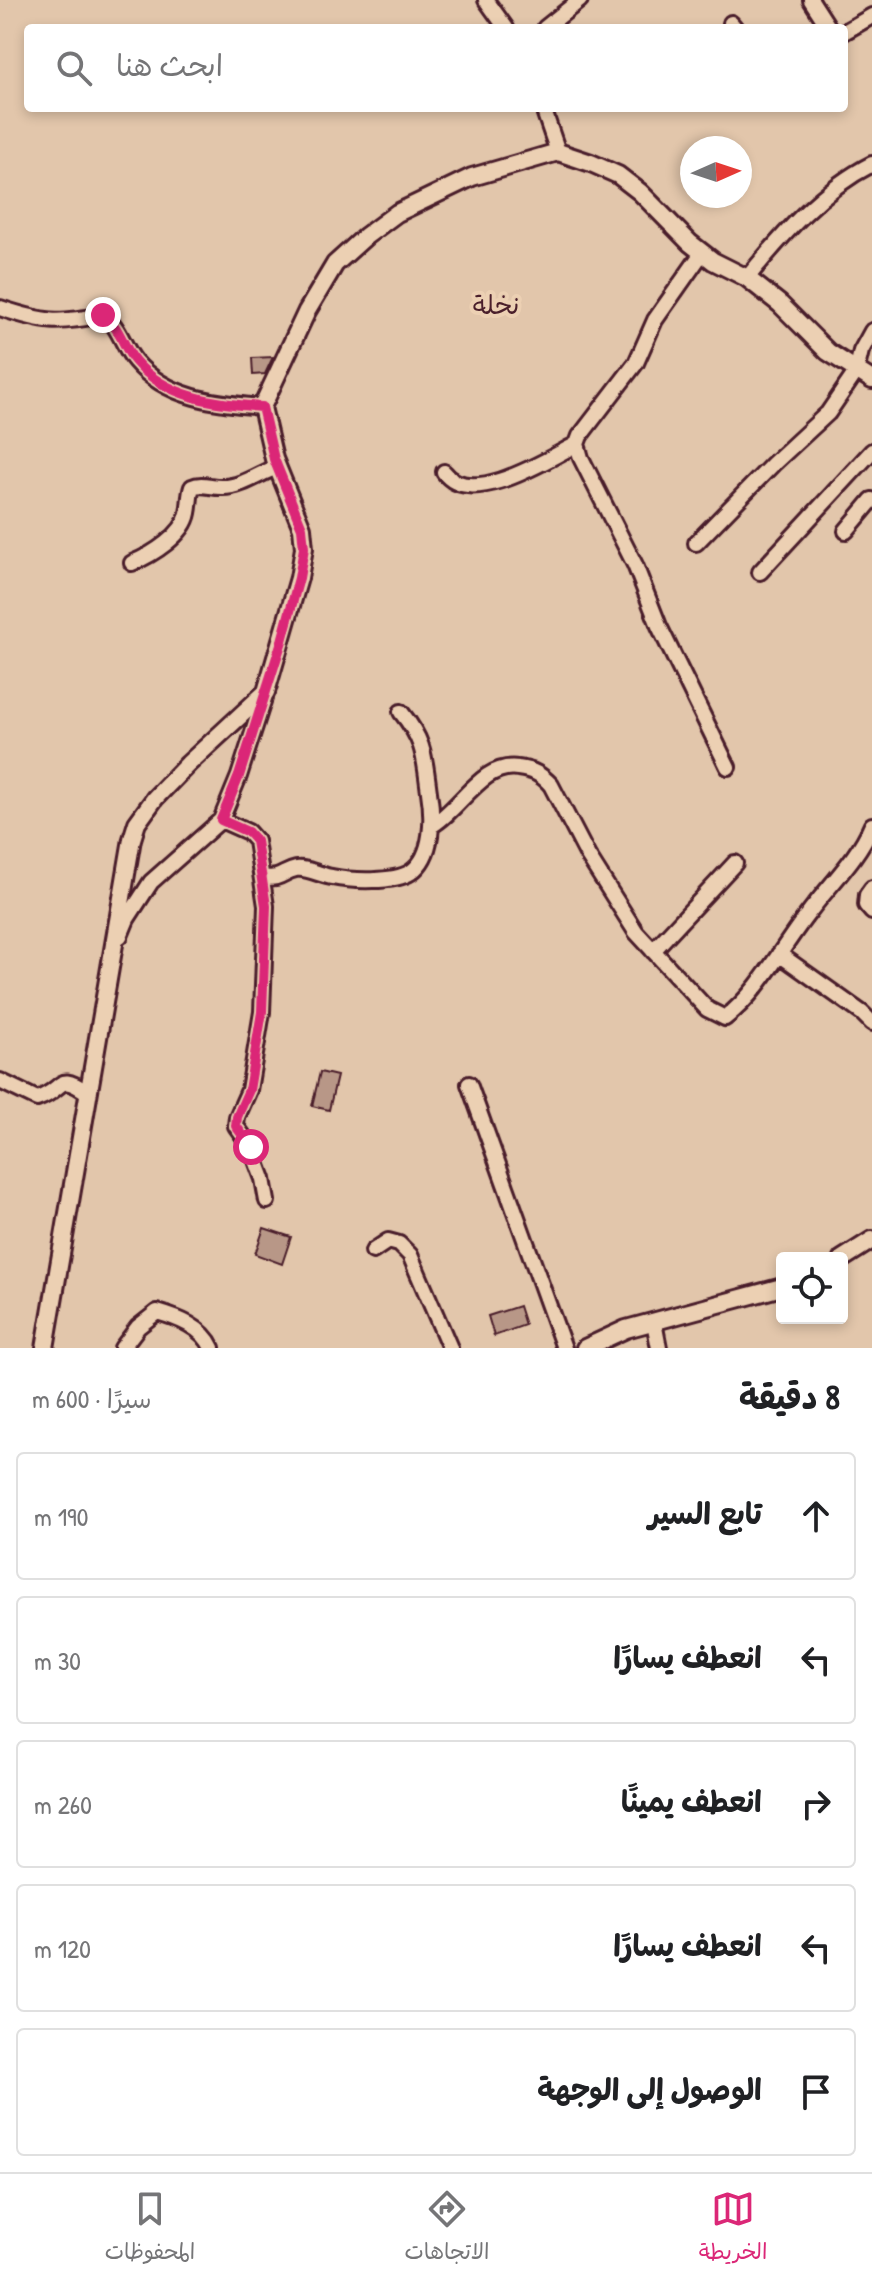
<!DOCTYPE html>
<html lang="ar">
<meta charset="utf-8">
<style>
body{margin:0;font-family:"Patrick Hand","Playpen Sans Arabic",sans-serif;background:#f6f6f6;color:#202124;direction:rtl}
.controls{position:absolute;right:24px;bottom:24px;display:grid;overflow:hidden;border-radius:8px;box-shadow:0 4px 12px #0003}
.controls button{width:72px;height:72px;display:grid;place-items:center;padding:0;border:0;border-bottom:2px solid #e0e0e0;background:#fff;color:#202124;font:40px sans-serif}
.compass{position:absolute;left:680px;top:136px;width:72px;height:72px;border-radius:50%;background:#fff;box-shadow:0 4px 12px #0003;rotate:87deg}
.stop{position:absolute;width:24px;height:24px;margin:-18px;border:6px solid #db2777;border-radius:50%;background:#fff}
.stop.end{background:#db2777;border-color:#fff;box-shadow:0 2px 8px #0008}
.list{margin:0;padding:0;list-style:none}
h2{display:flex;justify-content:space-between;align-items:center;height:104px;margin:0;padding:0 32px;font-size:34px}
h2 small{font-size:26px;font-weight:400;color:#757577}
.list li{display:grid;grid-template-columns:52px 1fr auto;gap:24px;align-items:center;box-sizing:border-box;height:128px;margin:0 16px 16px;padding:0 16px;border:2px solid #e0e0e0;border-radius:8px}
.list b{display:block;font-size:30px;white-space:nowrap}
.list em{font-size:26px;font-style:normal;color:#757577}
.icon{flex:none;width:44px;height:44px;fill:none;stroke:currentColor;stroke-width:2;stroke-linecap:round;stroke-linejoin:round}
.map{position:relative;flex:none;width:872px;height:1348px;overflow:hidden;direction:ltr}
.search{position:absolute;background:#fff;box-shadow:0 4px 12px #0003;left:24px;right:24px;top:24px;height:88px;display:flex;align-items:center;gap:20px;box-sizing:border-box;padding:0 28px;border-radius:8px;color:#757577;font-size:30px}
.sheet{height:824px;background:#fff}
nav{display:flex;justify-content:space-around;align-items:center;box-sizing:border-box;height:112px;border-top:2px solid #e0e0e0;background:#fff;font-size:22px;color:#757577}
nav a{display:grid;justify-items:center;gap:4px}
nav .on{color:#db2777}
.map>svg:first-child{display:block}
.building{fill:#b89787;stroke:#4a1f2b;stroke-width:2}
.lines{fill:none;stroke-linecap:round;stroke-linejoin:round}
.minor-casing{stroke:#4a1f2b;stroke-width:20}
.tertiary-casing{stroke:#4a1f2b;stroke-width:22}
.minor{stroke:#ecd0b3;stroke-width:14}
.tertiary{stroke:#ecd0b3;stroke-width:16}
.route{stroke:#db2777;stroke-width:10}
.labels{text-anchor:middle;stroke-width:8;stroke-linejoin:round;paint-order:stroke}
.quarter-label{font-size:26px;fill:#4a1f2b;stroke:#ecd0b3}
</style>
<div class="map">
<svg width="872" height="1348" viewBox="0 0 872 1348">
<rect width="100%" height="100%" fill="#e2c6ab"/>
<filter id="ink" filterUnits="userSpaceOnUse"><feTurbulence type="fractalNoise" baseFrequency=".0125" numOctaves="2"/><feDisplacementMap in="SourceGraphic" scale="16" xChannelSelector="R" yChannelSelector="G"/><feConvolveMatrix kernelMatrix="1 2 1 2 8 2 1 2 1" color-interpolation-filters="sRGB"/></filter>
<g filter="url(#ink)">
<path class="building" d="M 273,357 L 265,374 L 253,375 L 252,358 Z
M 320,1072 L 337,1076 L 329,1110 L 312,1106 Z
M 264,1228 L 291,1237 L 282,1264 L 255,1254 Z
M 519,1306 L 525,1325 L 494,1336 L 488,1316 Z"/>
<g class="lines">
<g class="minor-casing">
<path id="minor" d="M 486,0 L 506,28
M 811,0 L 829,28
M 731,23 L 735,28
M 545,28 L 580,0
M 844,32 L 872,16
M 543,108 L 558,152
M 702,253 L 655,320 L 636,363 L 580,436 L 577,444 L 581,458 L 635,565 L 659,626 L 728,767
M 747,278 C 783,234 821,190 872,164
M 0,308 C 46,323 56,324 103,315 C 119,325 123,347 135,361 C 167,399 216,403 262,407
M 444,472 C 470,509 548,459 577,444
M 846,531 L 872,500
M 696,543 L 773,464 L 828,413 L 856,372 L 861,351 L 872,331
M 132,563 C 152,555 184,535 188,513 C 190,504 189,496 192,487 C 202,482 212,488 223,487 C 242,487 260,473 277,467
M 760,572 L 872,451
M 221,820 L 248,832 L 256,841 L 266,906 L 262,1012 L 249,1090 L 237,1117 L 236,1126 L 251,1147 L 263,1179 L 267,1201
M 431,826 C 460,810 482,762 518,768 C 533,770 541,774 551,785 L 588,856 L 636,932 L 707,1009 L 725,1018 C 761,990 782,946 810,911 C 831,883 858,858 872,825
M 262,877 C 283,880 281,872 296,869 C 307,867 322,876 332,877 C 351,881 394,883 411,872 C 434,856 433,816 429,792 C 424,756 425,742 401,712
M 872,888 L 867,895 L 866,905 L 872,912
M 120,936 L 127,919 L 151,882 L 221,820 L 239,776 L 266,692
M 653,951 L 735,863
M 779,954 L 862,1013 L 872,1023
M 0,1081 L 37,1099 C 66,1089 56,1071 88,1093
M 469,1084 L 564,1348
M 373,1251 L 388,1241 L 399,1244 L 410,1255 L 450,1348
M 654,1322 L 659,1348
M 122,1348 L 138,1327 L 157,1312 C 178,1318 203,1327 212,1348"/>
</g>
<g class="tertiary-casing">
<path id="tertiary" d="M 842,1259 L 872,1240
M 45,1348 L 132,839 L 137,823 L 155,798 L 188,764 L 266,692 L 299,578 L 304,548 L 302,528 L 274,459 L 262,407 L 307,311 L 335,264 L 366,236 L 397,213 L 472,177 L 558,152 L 591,163 L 618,175 L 640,192 L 690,243 L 713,261 L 747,278 L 780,304 L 828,352 L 872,380
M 585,1348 L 626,1329 L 782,1287"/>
</g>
<use href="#minor" class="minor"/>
<use href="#tertiary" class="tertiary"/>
</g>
</g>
<g class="lines" filter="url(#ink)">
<path class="route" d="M 103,315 C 119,325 123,347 135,361 C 167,399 216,403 262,407 L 274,459 L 302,528 L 304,548 L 299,578 L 282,641 L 239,776 L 221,820 L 248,832 L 256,841 L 266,906 L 262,1012 L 249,1090 L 237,1117 L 236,1126 L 251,1147"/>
</g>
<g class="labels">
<g class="quarter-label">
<text x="496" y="314">نخلة</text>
</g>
</g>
</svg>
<div class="controls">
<button><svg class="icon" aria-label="locate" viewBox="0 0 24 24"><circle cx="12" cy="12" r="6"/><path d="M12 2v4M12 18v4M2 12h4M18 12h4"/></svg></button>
</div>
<svg class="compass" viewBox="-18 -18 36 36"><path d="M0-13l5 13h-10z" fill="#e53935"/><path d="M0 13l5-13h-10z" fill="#757577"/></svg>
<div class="stop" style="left:251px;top:1147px"></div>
<div class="stop end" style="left:103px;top:315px"></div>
<div class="search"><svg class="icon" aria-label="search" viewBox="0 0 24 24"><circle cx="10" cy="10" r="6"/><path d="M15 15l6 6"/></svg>ابحث هنا</div>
</div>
<section class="sheet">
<h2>8 دقيقة<small>سيرًا · 600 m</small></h2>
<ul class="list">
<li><svg class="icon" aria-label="ahead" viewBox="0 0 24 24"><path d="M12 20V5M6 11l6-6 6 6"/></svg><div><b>تابع السير</b></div><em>190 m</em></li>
<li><svg class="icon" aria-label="left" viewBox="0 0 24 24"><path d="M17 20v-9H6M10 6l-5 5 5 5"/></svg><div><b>انعطف يسارًا</b></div><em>30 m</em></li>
<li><svg class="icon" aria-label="right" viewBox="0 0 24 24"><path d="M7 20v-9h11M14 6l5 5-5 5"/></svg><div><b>انعطف يمينًا</b></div><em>260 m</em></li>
<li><svg class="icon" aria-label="left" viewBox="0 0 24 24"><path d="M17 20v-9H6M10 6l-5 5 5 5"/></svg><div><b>انعطف يسارًا</b></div><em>120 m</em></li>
<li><svg class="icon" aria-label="arrive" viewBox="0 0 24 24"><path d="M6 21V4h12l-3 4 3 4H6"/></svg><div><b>الوصول إلى الوجهة</b></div></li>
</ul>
</section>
<nav>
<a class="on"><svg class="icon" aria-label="map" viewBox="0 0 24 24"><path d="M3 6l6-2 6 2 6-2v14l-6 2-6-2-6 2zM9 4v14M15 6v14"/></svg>الخريطة</a>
<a><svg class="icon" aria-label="directions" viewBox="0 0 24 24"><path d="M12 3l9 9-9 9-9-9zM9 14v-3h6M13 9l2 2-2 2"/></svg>الاتجاهات</a>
<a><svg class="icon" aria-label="saved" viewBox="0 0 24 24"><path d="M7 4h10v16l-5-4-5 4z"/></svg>المحفوظات</a>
</nav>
